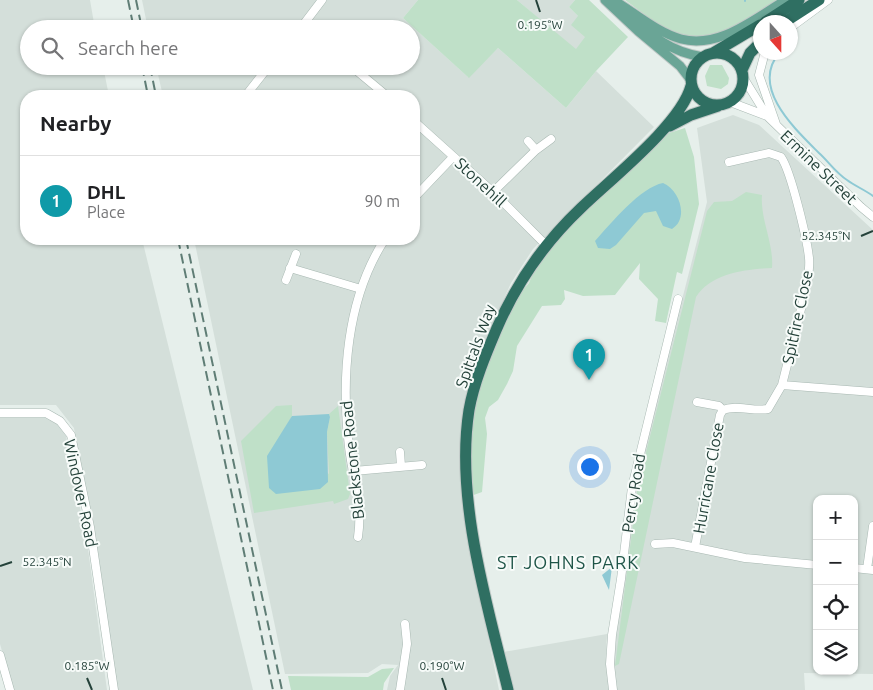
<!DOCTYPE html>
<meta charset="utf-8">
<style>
body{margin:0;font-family:Ubuntu,sans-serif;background:#f2f2f2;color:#202124}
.controls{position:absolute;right:15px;bottom:15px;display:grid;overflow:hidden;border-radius:10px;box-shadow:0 1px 4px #0004}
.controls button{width:45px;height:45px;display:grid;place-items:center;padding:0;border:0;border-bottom:1px solid #e0e0e0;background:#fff;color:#202124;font:25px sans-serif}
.compass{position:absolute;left:753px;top:15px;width:45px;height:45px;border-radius:50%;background:#fff;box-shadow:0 1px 4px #0004;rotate:159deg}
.you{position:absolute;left:589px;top:466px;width:18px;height:18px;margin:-12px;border:4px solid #fff;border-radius:50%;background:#1a73e8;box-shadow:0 0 0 8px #1a73e833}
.badge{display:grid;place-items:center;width:32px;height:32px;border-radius:50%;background:#db2777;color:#fff;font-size:16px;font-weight:700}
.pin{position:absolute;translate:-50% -41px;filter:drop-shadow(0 1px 2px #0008)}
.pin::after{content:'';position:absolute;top:26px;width:18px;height:15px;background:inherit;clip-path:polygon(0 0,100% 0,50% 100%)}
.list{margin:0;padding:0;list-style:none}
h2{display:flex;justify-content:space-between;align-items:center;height:65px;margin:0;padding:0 20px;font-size:21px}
h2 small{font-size:16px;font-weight:400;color:#757577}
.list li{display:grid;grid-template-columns:32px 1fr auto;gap:15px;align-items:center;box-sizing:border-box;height:90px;padding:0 20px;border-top:1px solid #e0e0e0}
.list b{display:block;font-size:19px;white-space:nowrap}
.list p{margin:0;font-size:16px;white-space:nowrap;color:#757577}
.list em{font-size:16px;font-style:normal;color:#757577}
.icon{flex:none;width:28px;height:28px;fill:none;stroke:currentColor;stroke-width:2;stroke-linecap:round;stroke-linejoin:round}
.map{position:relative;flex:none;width:873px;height:690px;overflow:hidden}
.search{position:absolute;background:#fff;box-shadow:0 1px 4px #0004;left:20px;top:20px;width:400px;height:55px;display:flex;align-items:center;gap:12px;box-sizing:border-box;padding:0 18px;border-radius:28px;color:#757577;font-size:19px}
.panel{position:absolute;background:#fff;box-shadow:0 1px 4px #0004;left:20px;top:90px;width:400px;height:155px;border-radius:20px}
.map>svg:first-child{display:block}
.built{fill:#d4dfda;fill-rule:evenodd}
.green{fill:#bfe0c8}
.water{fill:#8ec9d4}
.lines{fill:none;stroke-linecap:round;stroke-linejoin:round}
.stream{stroke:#8ec9d4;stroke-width:2}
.minor-casing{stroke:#a8b8b2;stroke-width:9}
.major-casing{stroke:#c2cac8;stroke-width:11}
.highway-casing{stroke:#c2cac8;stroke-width:13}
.minor{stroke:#fff;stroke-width:8}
.major{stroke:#6aa596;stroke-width:9}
.highway{stroke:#2f6f62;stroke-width:11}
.rail{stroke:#5f7d75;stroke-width:2;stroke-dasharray:10 5;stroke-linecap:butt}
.ticks{fill:none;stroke:#24423a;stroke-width:2}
.labels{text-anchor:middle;stroke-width:4;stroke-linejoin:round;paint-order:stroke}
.street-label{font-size:16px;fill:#24423a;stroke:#f7fbf9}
.neighbourhood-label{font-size:18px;letter-spacing:1px;fill:#1f5548;stroke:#f7fbf9}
.ticks-label{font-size:12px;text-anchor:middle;fill:#24423a;stroke:#f7fbf9;stroke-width:4;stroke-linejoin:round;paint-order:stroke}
</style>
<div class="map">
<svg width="873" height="690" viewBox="0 0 873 690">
<rect width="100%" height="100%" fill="#e6efeb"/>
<path class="built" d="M 0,0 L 90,0 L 95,29 L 29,29 L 29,66 L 103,66 L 109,96 L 26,96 L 26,239 L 142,239 L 253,690 L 117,690 L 74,428 L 56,405 L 0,405 Z
M 142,0 L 418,0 L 403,18 L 468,77 L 498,48 L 566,108 L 596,71 L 654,127 L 533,249 L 511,283 L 478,355 L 466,409 L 467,533 L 499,690 L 387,690 L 390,676 L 398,665 L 382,664 L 368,673 L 285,674 L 194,239 L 414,239 L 414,96 L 163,96 L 156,66 L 411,66 L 411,29 L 148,29 Z
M 517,0 L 575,0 L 569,7 L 578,16 L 586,37 L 576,50 Z
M 733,115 L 759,125 L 873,230 L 873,674 L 804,673 L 805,690 L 511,690 L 503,652 L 607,634 L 606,653 L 614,650 L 638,472 L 707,202 L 697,128 ZM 817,499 L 854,499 L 854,671 L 817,671 Z
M 0,418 L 45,418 L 57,424 L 66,436 L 88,549 L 107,690 L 13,690 L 0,644 Z"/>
<path class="green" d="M 418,0 L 517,0 L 576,49 L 585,37 L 571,25 L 578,16 L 569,7 L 575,0 L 589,0 L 628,37 L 596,71 L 566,108 L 498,48 L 469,78 L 403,18 Z
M 625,0 L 780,0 C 753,15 717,44 684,36 C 662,30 643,13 625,0 Z
M 710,65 L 722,65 L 729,78 L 728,84 L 721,89 L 707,86 L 705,76 Z
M 685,128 L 694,157 L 699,204 L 682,274 L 677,272 L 666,323 L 655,321 L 658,299 L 639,279 L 640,263 L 615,295 L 583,296 L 564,290 L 565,299 L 561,305 L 542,306 L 517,346 L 513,371 L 507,384 L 498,400 L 489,407 L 485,418 L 487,434 L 482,492 L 468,497 L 472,413 L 482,378 L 511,304 L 529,283 L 536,266 L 551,245 L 633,164 L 669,133 Z
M 746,192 L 762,195 C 760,219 774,243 772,268 C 746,269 711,273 696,297 L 619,664 L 615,666 L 638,484 L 707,211 L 714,202 L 732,201 Z
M 292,405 L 292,416 L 280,436 L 329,474 L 327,432 L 330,417 L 329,414 L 338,406 L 350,494 L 348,499 L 334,504 L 333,501 L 254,513 L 241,441 L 276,406 Z
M 394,668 L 384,683 L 383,690 L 291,690 L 288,676 L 368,677 L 382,669 Z"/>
<path class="water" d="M 663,183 C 680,190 689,219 672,229 L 663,226 L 656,211 L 644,213 L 616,245 L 610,249 L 598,248 L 595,241 C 611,223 641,187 663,183 Z
M 329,414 L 330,417 L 327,432 L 328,482 L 320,489 L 276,494 L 269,488 L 267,456 L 290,419 L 292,416 Z
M 612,567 L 609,590 L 602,575 Z"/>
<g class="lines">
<path class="stream" d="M 745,0 L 745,1
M 780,52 C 749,87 795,129 819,153 C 828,161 836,173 847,180 C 855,186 865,190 873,196"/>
<g class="minor-casing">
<path id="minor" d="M 790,28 L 828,0
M 300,29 L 322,0
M 765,52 L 759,75 L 776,124
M 351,66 L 387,96
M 743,77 L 767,116 L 861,207 L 873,217
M 247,94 L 269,66
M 730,102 L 767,116
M 414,121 L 493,192 L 546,245
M 528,141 L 536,150
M 729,162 L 769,153 L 781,157 C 791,171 807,239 809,258 C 810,267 808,276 807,285 L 782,385
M 493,192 L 536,150 L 551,139
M 414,198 L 453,157
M 290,268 L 361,289
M 286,280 L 296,254
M 697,402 L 719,406 L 723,410 C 736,404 753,412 768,409 L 782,385 L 873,392
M 0,413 L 46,413 L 60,421 L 71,435 L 90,527 L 114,690
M 400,452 L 401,466
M 354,471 L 422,465
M 358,537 C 363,502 353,481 349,447 C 341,378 346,299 385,239
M 655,544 L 673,543 L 745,558 L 817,565
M 695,547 L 720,415 L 723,410
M 854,568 L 873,570
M 867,569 L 873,526
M 0,655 L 10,690
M 400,690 L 407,644 L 405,624
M 613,690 L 610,664 L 612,635 L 621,579 L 632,487 L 678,299"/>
</g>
<g class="major-casing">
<path id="major" d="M 605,0 L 638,31 L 680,66 L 690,79
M 615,1 C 635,13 658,33 681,39 C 720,49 755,18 786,0
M 629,14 C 652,36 670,52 703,57"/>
</g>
<g class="highway-casing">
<path id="highway" d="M 765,22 L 799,0
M 785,22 L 819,0
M691 79a26 26 0 1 1 52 0a26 26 0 1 1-52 0Z
M 713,53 L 760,25
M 742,70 L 750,53 L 760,43
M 670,126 L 691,115 L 718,106
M 508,690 C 487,604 455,499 469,410 C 474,382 486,354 497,328 C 517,282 545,242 581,208 C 611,179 681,124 691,86"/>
</g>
<use href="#minor" class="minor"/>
<use href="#major" class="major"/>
<use href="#highway" class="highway"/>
<path class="rail" d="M 128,0 L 134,29
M 136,0 L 142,29
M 142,66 L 148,96
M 150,66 L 156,96
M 178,239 L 273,690
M 186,239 L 282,690"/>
</g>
<path class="ticks" d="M 536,0 L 540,12M 861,236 L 873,231M 0,566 L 12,562M 87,678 L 92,690M 442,678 L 446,690"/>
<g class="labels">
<g class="street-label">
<text transform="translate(819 167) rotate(44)" y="6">Ermine Street</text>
<text transform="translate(481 182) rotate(43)" y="6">Stonehill</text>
<text transform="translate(797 317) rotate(-78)" y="6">Spitfire Close</text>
<text transform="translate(475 346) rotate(-70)" y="6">Spittals Way</text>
<text transform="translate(352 460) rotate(-96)" y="6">Blackstone Road</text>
<text transform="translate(708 478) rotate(-80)" y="6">Hurricane Close</text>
<text transform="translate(81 493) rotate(78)" y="6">Windover Road</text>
<text transform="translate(633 493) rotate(-81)" y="6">Percy Road</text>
</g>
<g class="neighbourhood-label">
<text x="568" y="569">ST JOHNS PARK</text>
</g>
</g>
<g class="ticks-label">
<text x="540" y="29">0.195°W</text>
<text x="826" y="240">52.345°N</text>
<text x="47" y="566">52.345°N</text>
<text x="87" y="670">0.185°W</text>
<text x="442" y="670">0.190°W</text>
</g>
</svg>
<div class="controls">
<button>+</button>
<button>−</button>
<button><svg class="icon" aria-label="locate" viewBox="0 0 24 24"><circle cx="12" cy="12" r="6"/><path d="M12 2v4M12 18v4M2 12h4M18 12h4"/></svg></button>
<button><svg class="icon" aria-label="layers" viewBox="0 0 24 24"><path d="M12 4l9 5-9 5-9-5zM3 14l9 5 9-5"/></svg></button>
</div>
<svg class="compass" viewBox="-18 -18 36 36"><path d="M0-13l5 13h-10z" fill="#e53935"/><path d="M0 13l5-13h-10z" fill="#757577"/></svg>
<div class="you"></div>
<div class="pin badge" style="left:589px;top:380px;background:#0f9aa8">1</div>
<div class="search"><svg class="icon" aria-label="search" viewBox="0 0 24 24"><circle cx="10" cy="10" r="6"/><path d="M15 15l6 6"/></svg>Search here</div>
<section class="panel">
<h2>Nearby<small></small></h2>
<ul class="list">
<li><span class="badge" style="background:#0f9aa8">1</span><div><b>DHL</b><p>Place</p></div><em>90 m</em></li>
</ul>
</section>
</div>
